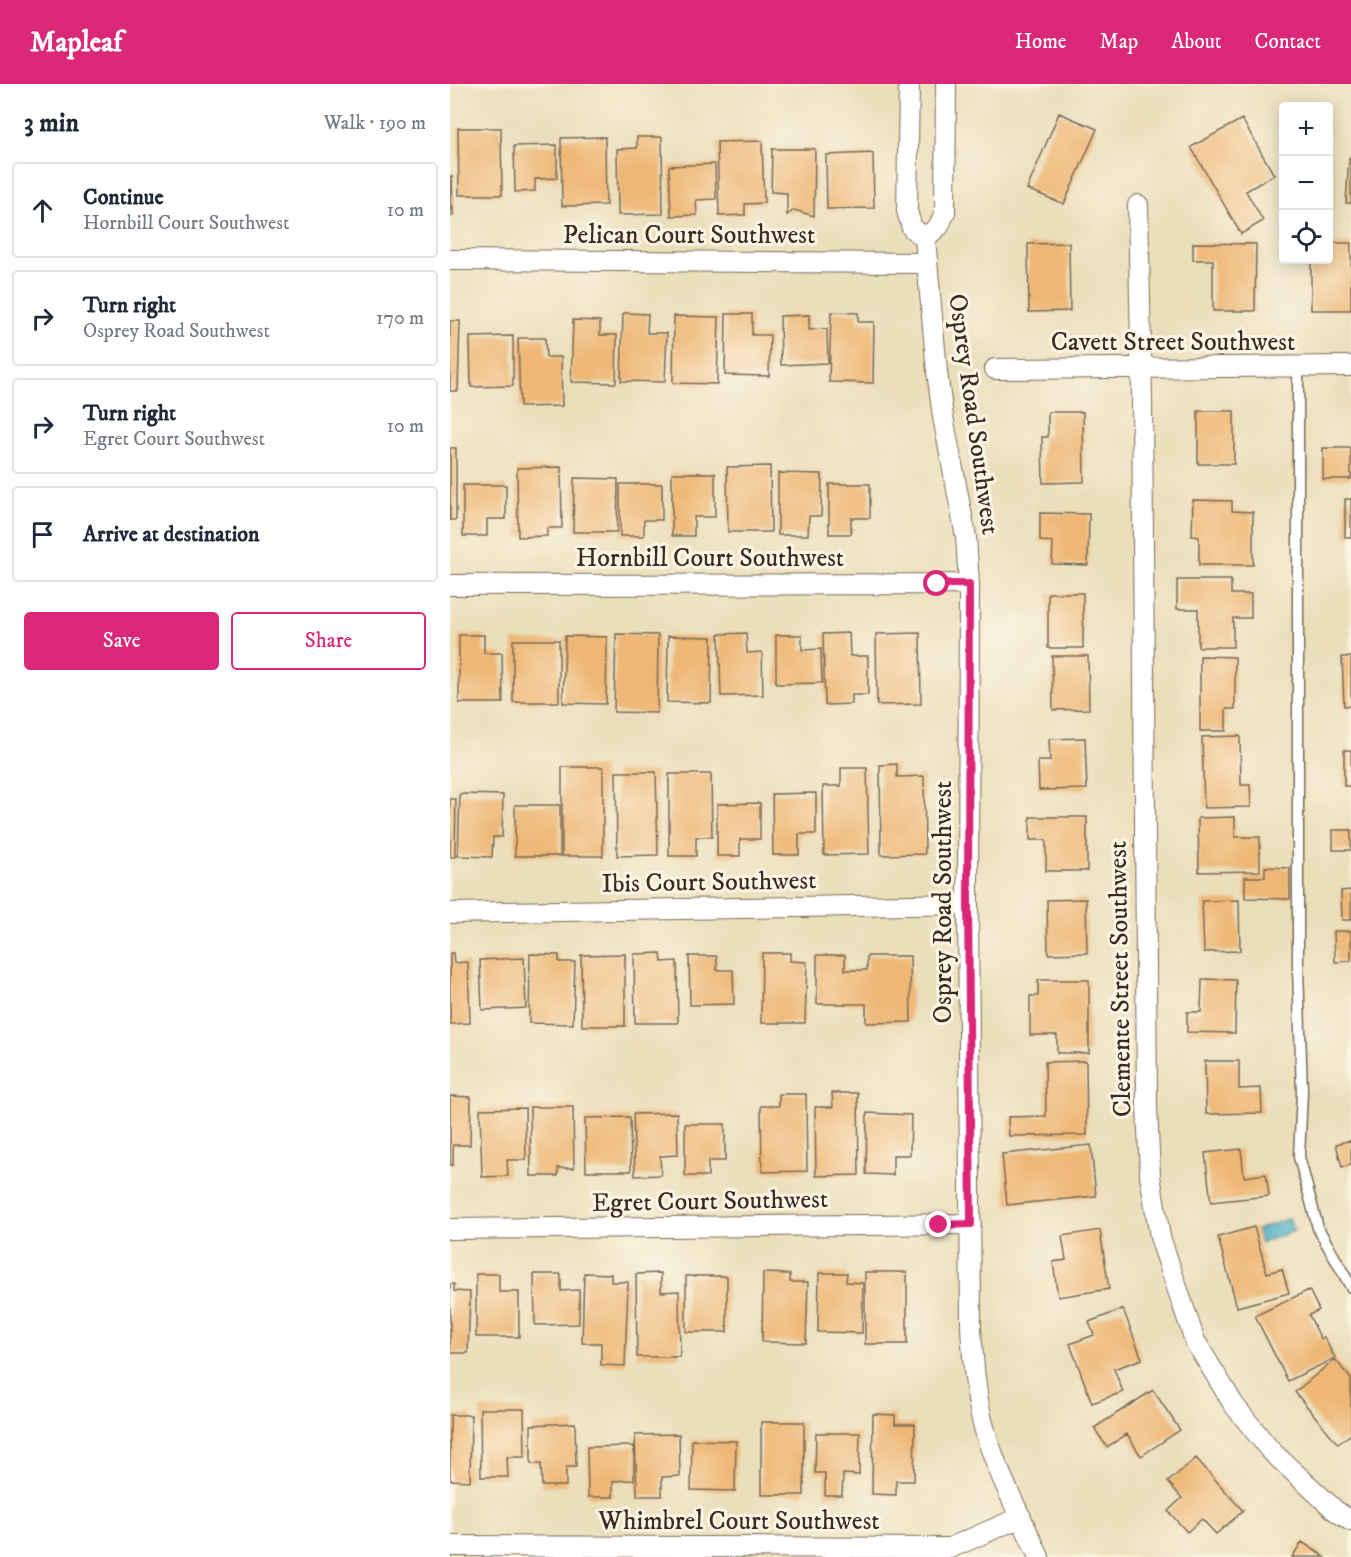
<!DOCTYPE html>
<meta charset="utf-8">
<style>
body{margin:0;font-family:"IM FELL DW Pica",serif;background:#f6f6f7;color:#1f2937}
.controls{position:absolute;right:18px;top:18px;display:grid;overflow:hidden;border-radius:6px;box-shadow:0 3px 15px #0003}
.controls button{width:54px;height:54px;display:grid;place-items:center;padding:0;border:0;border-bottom:2px solid #e0e1e3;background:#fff;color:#1f2937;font:30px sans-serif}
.stop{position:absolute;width:18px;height:18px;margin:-14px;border:4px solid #db2777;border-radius:50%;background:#fff}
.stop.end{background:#db2777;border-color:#fff;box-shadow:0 2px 6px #0008}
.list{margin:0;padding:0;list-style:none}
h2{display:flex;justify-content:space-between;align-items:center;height:78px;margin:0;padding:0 24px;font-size:26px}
h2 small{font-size:20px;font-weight:400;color:#747a83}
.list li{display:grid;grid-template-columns:39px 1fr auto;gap:18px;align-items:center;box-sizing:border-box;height:96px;margin:0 12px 12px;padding:0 12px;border:2px solid #e0e1e3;border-radius:6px}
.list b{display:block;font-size:22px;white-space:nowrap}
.list p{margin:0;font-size:20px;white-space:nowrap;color:#747a83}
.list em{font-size:20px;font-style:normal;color:#747a83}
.actions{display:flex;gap:12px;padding:18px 24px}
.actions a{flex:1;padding:14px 0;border:2px solid #db2777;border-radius:6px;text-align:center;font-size:21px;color:#db2777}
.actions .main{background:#db2777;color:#fff}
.icon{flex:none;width:33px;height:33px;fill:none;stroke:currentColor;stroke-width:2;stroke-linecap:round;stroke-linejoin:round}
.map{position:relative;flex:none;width:901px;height:1473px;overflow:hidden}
header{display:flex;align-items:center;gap:36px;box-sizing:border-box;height:84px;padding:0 30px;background:#db2777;color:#fff}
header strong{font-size:28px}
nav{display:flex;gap:33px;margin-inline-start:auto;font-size:21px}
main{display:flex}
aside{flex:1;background:#fff}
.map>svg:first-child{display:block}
.water{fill:#43abc2;stroke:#3f6a70;stroke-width:1.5}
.building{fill:#eeb776}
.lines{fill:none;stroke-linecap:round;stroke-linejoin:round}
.lane-casing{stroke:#796955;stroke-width:13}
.street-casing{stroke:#796955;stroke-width:22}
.lane{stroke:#fff;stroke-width:10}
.street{stroke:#fff;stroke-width:20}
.route{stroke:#db2777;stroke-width:8}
.labels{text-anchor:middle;stroke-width:6;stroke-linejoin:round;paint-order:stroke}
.street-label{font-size:26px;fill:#3b2a1e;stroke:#fcf5e5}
</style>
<header>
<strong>Mapleaf</strong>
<nav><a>Home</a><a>Map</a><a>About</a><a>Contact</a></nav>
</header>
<main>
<aside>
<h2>3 min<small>Walk · 190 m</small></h2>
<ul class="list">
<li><svg class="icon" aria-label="ahead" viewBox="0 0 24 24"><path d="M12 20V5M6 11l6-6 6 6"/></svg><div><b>Continue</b><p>Hornbill Court Southwest</p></div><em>10 m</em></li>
<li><svg class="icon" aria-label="right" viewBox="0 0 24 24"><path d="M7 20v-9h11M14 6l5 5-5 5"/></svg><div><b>Turn right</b><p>Osprey Road Southwest</p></div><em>170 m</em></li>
<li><svg class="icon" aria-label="right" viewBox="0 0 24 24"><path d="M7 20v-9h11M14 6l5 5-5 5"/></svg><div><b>Turn right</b><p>Egret Court Southwest</p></div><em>10 m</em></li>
<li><svg class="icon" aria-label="arrive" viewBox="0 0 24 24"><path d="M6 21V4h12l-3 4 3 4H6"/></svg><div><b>Arrive at destination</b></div></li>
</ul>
<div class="actions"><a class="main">Save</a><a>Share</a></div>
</aside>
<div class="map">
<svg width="901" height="1473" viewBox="0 0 901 1473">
<rect width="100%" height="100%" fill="#fcf5e5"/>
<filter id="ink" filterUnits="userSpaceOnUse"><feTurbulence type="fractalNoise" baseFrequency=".0167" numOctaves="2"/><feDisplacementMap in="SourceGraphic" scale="12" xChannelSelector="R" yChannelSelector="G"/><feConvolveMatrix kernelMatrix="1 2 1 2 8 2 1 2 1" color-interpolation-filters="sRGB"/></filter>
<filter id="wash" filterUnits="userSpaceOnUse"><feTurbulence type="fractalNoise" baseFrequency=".008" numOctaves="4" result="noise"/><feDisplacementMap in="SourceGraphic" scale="24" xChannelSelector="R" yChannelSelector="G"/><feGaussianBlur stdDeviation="1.35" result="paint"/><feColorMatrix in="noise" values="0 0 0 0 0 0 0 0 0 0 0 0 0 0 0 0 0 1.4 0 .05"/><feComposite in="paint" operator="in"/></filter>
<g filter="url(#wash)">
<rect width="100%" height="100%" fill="#ebdeba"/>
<path class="water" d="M 839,1134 L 844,1147 L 811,1159 L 806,1146 Z"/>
<g id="blocks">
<path class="building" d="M 609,29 L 647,45 L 614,120 L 577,105 Z
M 792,35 L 824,91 L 796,107 L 813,137 L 791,150 L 741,63 Z
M 8,44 L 51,44 L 52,111 L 9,111 Z
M 155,53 L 156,121 L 112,122 L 111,54 Z
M 187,53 L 212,53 L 213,130 L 168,131 L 167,65 L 187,64 Z
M 312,57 L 314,119 L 295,120 L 295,131 L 269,132 L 267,58 Z
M 107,61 L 107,94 L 85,95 L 85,107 L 65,108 L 64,62 Z
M 322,65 L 365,65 L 364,132 L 344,126 L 337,131 L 337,109 L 321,108 Z
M 423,69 L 424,124 L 377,125 L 376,71 Z
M 899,74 L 901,74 L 901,119 L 896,119 Z
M 265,80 L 266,115 L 246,116 L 247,131 L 221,132 L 219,82 Z
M 0,92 L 2,92 L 3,132 L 0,132 Z
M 619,159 L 620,227 L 579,228 L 578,160 Z
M 743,159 L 806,160 L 805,227 L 763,227 L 763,176 L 743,176 Z
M 878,159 L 901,159 L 901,226 L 861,226 L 861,176 L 878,176 Z
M 381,228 L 408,229 L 408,238 L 424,238 L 423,299 L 379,298 Z
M 173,229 L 198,230 L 197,249 L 217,249 L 215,298 L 171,297 Z
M 276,230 L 302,230 L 302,251 L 320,251 L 319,292 L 275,291 Z
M 359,231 L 359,246 L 377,245 L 378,279 L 331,281 L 330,232 Z
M 224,232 L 269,233 L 267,300 L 223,299 Z
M 123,236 L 150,237 L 150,251 L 167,251 L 166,299 L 121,298 Z
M 0,237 L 10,237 L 8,307 L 0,307 Z
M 63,252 L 63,302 L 21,303 L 20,253 Z
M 68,254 L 95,254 L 96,273 L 111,273 L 112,322 L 70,323 Z
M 748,327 L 784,327 L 784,380 L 748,380 Z
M 598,328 L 633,328 L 634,398 L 593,399 L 592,353 L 598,353 Z
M 0,364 L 6,364 L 6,436 L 0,436 Z
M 873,364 L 901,364 L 901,395 L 873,395 Z
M 320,382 L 321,448 L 278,448 L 277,383 Z
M 111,383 L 112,444 L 97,444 L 97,452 L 68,453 L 67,384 Z
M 222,389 L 265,389 L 265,433 L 244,433 L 244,452 L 222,452 Z
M 328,389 L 372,390 L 371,432 L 359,432 L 358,451 L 328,451 Z
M 124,394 L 168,395 L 167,448 L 123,448 Z
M 170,400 L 212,400 L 212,436 L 194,436 L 194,452 L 170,452 Z
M 379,400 L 420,400 L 420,434 L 401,434 L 401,450 L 379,450 Z
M 13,401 L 56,401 L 56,435 L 37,435 L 37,452 L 13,452 Z
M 895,415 L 901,415 L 901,453 L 895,453 Z
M 743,416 L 782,417 L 782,427 L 803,428 L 803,481 L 749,481 L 749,453 L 742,452 Z
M 590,429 L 639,430 L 638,481 L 602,480 L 603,458 L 590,457 Z
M 727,496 L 781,496 L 781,510 L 801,510 L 801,534 L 783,534 L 783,563 L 748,563 L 748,525 L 727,525 Z
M 598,509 L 633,509 L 633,564 L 598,564 Z
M 296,549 L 297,569 L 312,568 L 313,611 L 271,612 L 269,550 Z
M 399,549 L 400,572 L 418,572 L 418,611 L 402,611 L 402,620 L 375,621 L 373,550 Z
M 470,549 L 471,620 L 427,621 L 426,550 Z
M 166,550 L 208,551 L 207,629 L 164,628 Z
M 9,551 L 34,551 L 34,569 L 52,569 L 53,619 L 9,619 Z
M 326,551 L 352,551 L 352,566 L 371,565 L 372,599 L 326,600 Z
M 115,552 L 157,553 L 156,620 L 113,619 Z
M 218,552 L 262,553 L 261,619 L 217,618 Z
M 63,556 L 109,556 L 109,618 L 63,618 Z
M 602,572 L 638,572 L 639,625 L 603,626 Z
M 750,572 L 785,573 L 785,625 L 776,625 L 776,647 L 750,647 Z
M 892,573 L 901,573 L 901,622 L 894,622 Z
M 790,652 L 791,701 L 800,701 L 801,723 L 754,724 L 752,653 Z
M 635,654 L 637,705 L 589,706 L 588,677 L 600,677 L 599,655 Z
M 894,666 L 901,666 L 901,702 L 894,702 Z
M 447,680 L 447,693 L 474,692 L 475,770 L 431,771 L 430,681 Z
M 112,683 L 153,683 L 153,772 L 112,772 Z
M 391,684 L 417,684 L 419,770 L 374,771 L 373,702 L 391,702 Z
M 166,688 L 206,688 L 208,771 L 167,772 Z
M 219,690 L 261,690 L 262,753 L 246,753 L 246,772 L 219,772 Z
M 366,709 L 366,750 L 349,750 L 349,771 L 323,771 L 322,710 Z
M 10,710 L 53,711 L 52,753 L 43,753 L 42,773 L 8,772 Z
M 0,715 L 6,715 L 5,773 L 0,773 Z
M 310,719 L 310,755 L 290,755 L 290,772 L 267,772 L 267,720 Z
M 65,721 L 110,721 L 110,772 L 65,772 Z
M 580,733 L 637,733 L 637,787 L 596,787 L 596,756 L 580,756 Z
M 785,733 L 785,753 L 810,753 L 810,787 L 749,788 L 748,734 Z
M 883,746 L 901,746 L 901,766 L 883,766 Z
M 815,783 L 840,784 L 840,815 L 795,814 L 795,793 L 815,793 Z
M 901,806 L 901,836 L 892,836 L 891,807 Z
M 636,815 L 637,869 L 598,870 L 597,816 Z
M 789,816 L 790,867 L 754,868 L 752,817 Z
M 884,847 L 901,847 L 901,877 L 885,878 Z
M 0,869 L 3,869 L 4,879 L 18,878 L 20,939 L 0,940 Z
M 211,869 L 212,878 L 227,877 L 228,939 L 185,939 L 184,870 Z
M 312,869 L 340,869 L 340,877 L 357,878 L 355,939 L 311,939 Z
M 80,870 L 109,871 L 109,878 L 125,878 L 123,940 L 79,939 Z
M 175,870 L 175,942 L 132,942 L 131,871 Z
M 367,871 L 395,871 L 395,886 L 417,886 L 417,872 L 460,872 L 461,938 L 416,939 L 416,920 L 367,920 Z
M 239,872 L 267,872 L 267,886 L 283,886 L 284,920 L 240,921 Z
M 74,874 L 76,924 L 32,926 L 30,876 Z
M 752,895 L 786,896 L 785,949 L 737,948 L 737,928 L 751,928 Z
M 588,896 L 639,896 L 639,969 L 607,969 L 607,951 L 580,951 L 580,912 L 588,912 Z
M 636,977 L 637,1051 L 559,1052 L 558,1033 L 596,1032 L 595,978 Z
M 755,977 L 789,977 L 789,1005 L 811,1004 L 812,1029 L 756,1030 Z
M 382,1009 L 408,1009 L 409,1091 L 366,1092 L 365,1023 L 383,1023 Z
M 329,1010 L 356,1010 L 357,1087 L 312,1088 L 311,1022 L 329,1022 Z
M 0,1012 L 21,1013 L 20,1061 L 3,1061 L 3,1081 L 0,1081 Z
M 80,1023 L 123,1023 L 124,1084 L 108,1084 L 108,1092 L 81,1092 Z
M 75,1024 L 76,1076 L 57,1076 L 58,1092 L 32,1093 L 30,1025 Z
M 227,1029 L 228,1071 L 210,1072 L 211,1091 L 185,1092 L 183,1030 Z
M 417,1029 L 461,1031 L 460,1071 L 443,1071 L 443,1091 L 416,1090 Z
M 180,1033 L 181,1087 L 136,1087 L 135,1034 Z
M 235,1040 L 275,1040 L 275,1077 L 258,1077 L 258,1092 L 235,1092 Z
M 901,1056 L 901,1081 L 892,1083 L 886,1060 Z
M 641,1061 L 646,1112 L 557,1121 L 552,1070 Z
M 791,1065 L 794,1093 L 816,1090 L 819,1112 L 761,1118 L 755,1069 Z
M 804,1143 L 817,1189 L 832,1185 L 839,1209 L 787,1223 L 768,1153 Z
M 650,1146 L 659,1205 L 608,1213 L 603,1178 L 616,1176 L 612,1152 Z
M 415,1188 L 457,1188 L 457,1260 L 415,1260 Z
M 134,1189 L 161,1190 L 161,1198 L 178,1198 L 175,1282 L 151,1281 L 151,1259 L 132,1259 Z
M 211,1189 L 211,1208 L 229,1207 L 230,1273 L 187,1273 L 186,1190 Z
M 313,1189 L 340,1190 L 340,1198 L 358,1198 L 356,1259 L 312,1258 Z
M 369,1189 L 397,1189 L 396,1198 L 413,1199 L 412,1249 L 368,1248 Z
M 26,1190 L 49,1190 L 49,1208 L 69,1208 L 69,1253 L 26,1253 Z
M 84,1190 L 111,1190 L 111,1207 L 129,1206 L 129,1240 L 85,1241 Z
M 236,1192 L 277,1192 L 277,1248 L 236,1248 Z
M 0,1200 L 4,1200 L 4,1207 L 20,1208 L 18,1269 L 0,1269 Z
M 859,1206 L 869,1226 L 859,1231 L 871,1255 L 874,1253 L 885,1274 L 838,1297 L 805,1232 Z
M 673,1225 L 692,1275 L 664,1285 L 673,1308 L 642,1319 L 620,1260 L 644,1251 L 639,1238 Z
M 885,1275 L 901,1295 L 901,1350 L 888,1360 L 845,1308 Z
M 703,1306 L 730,1346 L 691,1372 L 677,1350 L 657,1363 L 644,1344 Z
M 30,1325 L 74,1325 L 75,1373 L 57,1373 L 58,1393 L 31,1393 Z
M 423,1330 L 445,1331 L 445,1340 L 465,1340 L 464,1397 L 446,1397 L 446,1411 L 422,1410 Z
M 0,1331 L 21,1331 L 20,1397 L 0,1396 Z
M 311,1338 L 354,1338 L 354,1411 L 311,1411 Z
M 125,1339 L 126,1383 L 116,1383 L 116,1402 L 92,1402 L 91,1380 L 81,1380 L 81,1341 Z
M 366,1349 L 410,1349 L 409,1391 L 393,1390 L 392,1411 L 375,1411 L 375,1389 L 365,1389 Z
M 229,1350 L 230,1392 L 212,1393 L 212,1412 L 187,1412 L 185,1351 Z
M 242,1356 L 286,1357 L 285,1407 L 241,1406 Z
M 184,1362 L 184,1396 L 163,1397 L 163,1413 L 138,1413 L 137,1363 Z
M 746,1374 L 793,1427 L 766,1450 L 752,1435 L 737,1448 L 718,1427 L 732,1414 L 718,1398 Z
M 852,1458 L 875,1473 L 842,1473 Z"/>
</g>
</g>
<g filter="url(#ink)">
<use href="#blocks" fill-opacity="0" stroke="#796955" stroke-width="1.5"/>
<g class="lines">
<g class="lane-casing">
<path id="lane" d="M 848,283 L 848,884 L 852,1008 L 849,1073 L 868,1144 L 901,1203"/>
</g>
<g class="street-casing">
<path id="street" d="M 459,0 L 457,127 L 462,144 L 475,154 L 487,288 L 493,333 L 516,453 L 519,500 L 518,820 L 521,1244 C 523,1275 525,1306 532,1336 C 544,1384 569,1428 589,1473
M 688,121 L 692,312 L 697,1022 L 700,1092 L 710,1153 L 745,1257 L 784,1321 L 820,1366 L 886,1427 L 901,1437
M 475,154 L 489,142 L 495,128 L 496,0
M 0,176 L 477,179
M 545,285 L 901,282
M 0,501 L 519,500
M 0,829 L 518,820
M 0,1145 L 521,1140
M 0,1462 L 500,1464 L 571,1433"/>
</g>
<use href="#lane" class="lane"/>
<use href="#street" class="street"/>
</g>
</g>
<g class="lines" filter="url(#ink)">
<path class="route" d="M 487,500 L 519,500 L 518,820 L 521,1140 L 489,1141"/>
</g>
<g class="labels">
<g class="street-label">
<text x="239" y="159">Pelican Court Southwest</text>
<text x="723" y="266">Cavett Street Southwest</text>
<text transform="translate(525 330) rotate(82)" y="9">Osprey Road Southwest</text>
<text x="260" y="482">Hornbill Court Southwest</text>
<text transform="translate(259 797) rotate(-1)" y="9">Ibis Court Southwest</text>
<text transform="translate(492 818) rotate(-90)" y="9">Osprey Road Southwest</text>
<text transform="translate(669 895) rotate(-91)" y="9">Clemente Street Southwest</text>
<text transform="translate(260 1116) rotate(-1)" y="9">Egret Court Southwest</text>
<text x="289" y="1445">Whimbrel Court Southwest</text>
</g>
</g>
</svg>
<div class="controls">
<button>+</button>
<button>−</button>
<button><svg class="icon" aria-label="locate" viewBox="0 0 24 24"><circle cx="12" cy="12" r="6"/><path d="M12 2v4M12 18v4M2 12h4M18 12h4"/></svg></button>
</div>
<div class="stop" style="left:487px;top:500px"></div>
<div class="stop end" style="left:489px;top:1141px"></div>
</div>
</main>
